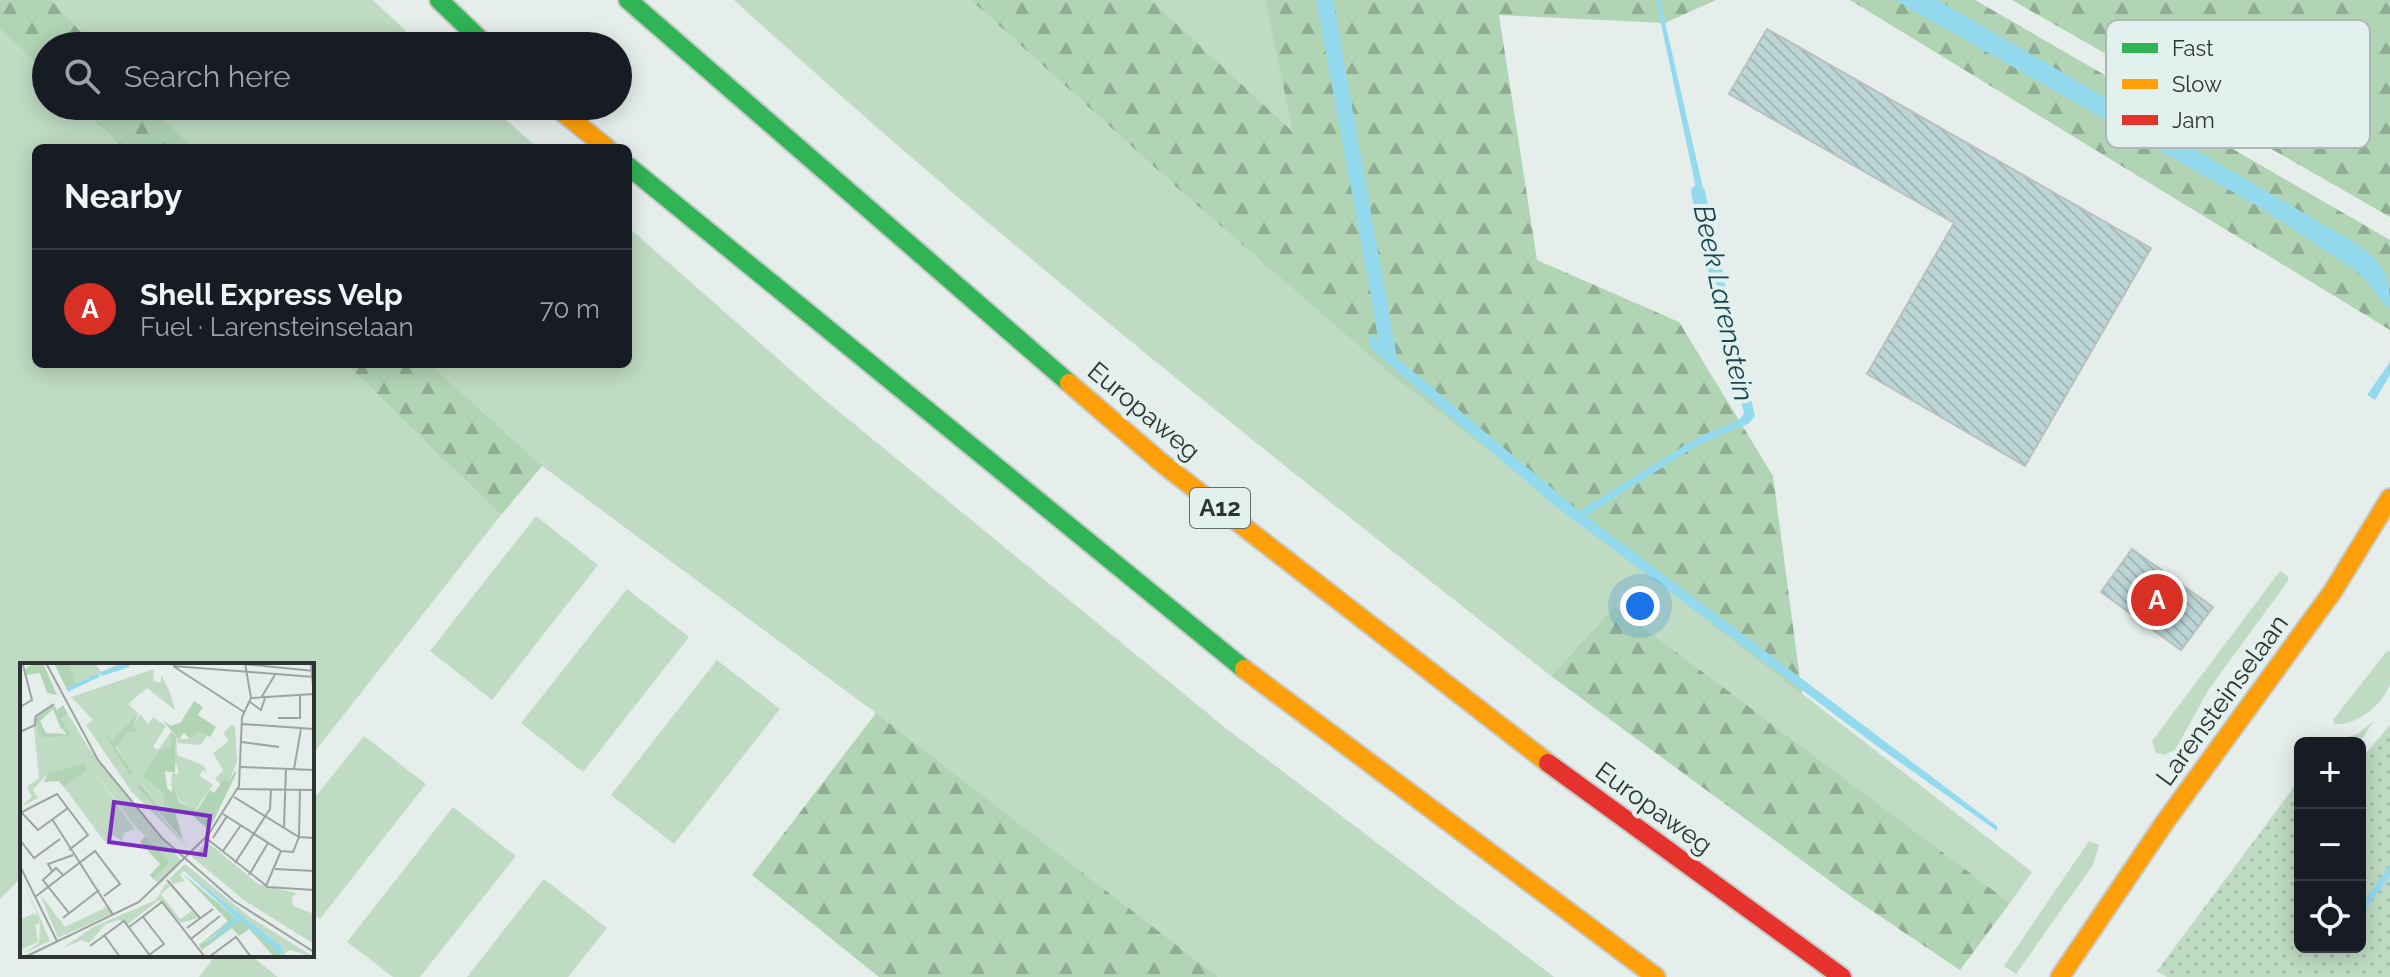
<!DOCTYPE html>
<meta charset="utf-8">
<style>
body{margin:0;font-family:Raleway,sans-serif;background:#20242c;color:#f1f3f6}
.controls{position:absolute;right:24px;bottom:24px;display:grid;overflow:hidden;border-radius:12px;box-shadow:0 4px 20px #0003}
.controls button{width:72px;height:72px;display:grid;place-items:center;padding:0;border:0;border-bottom:2px solid #363941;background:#171b24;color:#f1f3f6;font:40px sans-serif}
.you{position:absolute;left:1640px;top:606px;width:28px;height:28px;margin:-20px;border:6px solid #fff;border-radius:50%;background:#1a73e8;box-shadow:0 0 0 12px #1a73e833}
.badge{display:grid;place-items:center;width:52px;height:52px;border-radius:50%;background:#d93025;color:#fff;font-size:26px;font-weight:700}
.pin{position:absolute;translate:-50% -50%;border:4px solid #fff;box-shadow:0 2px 8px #0006}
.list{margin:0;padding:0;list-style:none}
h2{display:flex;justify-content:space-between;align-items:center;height:104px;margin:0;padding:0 32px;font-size:34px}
h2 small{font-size:26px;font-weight:400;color:#9ea1a6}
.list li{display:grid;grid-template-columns:52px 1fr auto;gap:24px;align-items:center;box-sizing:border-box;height:120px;padding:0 32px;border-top:2px solid #363941}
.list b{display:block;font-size:30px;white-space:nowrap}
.list p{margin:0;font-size:26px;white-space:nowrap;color:#9ea1a6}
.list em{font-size:26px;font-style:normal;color:#9ea1a6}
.icon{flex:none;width:44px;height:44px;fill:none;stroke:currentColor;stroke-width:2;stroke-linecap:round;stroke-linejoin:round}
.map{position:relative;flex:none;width:2390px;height:977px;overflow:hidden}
.search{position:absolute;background:#171b24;box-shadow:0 4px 20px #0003;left:32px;top:32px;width:600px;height:88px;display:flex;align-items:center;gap:20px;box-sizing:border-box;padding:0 28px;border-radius:44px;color:#9ea1a6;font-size:30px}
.panel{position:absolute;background:#171b24;box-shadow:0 4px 20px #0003;left:32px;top:144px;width:600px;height:224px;border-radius:12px}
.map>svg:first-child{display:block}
.green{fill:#bfdbc3}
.forest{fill:url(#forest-firs)}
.park{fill:url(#park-dots)}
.water{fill:#93daef}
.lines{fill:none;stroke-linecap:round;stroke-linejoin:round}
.stream{stroke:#93daef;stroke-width:14}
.building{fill:url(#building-back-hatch);stroke:#b9c0bf;stroke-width:2}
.fast-casing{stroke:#c4cbc9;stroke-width:22}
.slow-casing{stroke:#c4cbc9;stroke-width:22}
.jam-casing{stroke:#c4cbc9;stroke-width:22}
.fast{stroke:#30b455;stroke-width:18}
.slow{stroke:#ff9f0a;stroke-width:18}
.jam{stroke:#e5322d;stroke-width:18}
.labels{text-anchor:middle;stroke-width:8;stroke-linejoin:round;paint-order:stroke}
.shield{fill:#e2f1ee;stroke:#646d6b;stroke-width:2}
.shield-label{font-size:24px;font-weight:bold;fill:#2e3433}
.street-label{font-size:26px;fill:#2e3433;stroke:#e2f1ee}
.water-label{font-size:28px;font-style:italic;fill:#184451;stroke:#e2f1ee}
.inset-river{fill:none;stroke:#93daef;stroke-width:4}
.inset-road{fill:none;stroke:#9ca4a2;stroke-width:2}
.view{fill:#7b2cbf;fill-opacity:0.15;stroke:#7b2cbf;stroke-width:4}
.inset-edge{fill:none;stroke:#2e3433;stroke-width:4}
.key{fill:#e2f1ee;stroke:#acb8b6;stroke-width:2}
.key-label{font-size:22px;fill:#2e3433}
</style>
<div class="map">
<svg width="2390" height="977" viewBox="0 0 2390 977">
<defs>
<pattern id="forest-firs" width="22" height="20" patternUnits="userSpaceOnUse" patternTransform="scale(2)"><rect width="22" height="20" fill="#b0d4b4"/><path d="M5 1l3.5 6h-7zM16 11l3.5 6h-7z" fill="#90ad93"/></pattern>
<pattern id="park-dots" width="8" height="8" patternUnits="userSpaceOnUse" patternTransform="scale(2)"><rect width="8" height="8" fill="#bfdbc3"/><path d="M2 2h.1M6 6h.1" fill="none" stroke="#a4bda8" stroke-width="1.8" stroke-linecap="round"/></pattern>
<pattern id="building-back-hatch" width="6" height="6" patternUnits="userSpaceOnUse" patternTransform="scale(2)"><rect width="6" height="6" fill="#bcd5d5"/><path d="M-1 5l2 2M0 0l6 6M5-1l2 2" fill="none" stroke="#a2b7b7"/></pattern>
</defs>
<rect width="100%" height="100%" fill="#e6eeec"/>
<path class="green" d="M 51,0 L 373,0 L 422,46 L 94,46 Z
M 734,0 L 971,0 L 1183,193 L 1394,377 L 2032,872 L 2010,903 L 1615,606 L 1551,676 C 1273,458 996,239 734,0 Z
M 1151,0 L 1265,0 L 1294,133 Z
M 0,29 L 46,73 L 46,106 L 80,106 L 123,148 L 36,148 L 36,364 L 346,364 L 501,515 L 312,755 L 312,665 L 22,665 L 22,877 L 0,899 Z
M 149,106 L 490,106 L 538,148 L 194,148 Z
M 628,227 L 826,401 L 1228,730 L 1554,977 L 1218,977 L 876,713 L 542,466 L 430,364 L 628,364 Z
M 536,516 L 598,565 L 492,700 L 430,651 Z
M 2280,571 L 2288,576 L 2288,581 L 2209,689 L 2175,750 L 2164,755 L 2156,753 L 2152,741 Z
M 627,589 L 689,637 L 583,772 L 521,723 Z
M 2387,651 L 2390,652 C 2390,661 2390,676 2390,684 C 2383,705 2356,726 2335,724 L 2333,720 Z
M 717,660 L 780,709 L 674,844 L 611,795 Z
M 2374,721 L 2359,743 L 2326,743 L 2357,734 Z
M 364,736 L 426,784 L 320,919 L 312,913 L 312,801 Z
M 453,807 L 516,856 L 420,977 L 393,977 L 347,942 Z
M 2089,841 L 2099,845 L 2093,865 L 2016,974 L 2004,966 Z
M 544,879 L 607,928 L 568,977 L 467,977 Z
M 216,955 L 250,955 L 278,977 L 199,977 Z"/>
<path class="forest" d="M 0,0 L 51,0 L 94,46 L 46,46 L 46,73 L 0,29 Z
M 971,0 L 1151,0 L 1293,132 L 1265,0 L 1716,0 L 1665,23 L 1499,15 L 1537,260 L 1679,322 L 1773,476 L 1802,694 L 1394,377 L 1183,193 Z
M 1850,0 L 1975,0 L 2390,240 L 2390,330 Z
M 2012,0 L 2390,0 L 2390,217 Z
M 80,106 L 149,106 L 194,148 L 123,148 Z
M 346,364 L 430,364 L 542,466 L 501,515 Z
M 1615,606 L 2010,903 L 1960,970 L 1853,898 L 1551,676 Z
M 876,713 L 1218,977 L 879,977 L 752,875 Z"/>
<path class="park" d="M 2390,725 L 2390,977 L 2167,977 L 2157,971 L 2300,779 L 2300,947 L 2360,947 L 2360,760 Z"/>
<path class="water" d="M 1316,0 L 1333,0 L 1397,358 L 1579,511 L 1698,437 L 1739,420 L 1744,414 L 1656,0 L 1660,0 L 1755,416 L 1748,424 L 1696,446 L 1586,516 L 1997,826 L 1997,831 L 1881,749 L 1555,506 L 1370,348 L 1368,333 L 1378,341 L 1375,317 Z
M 1895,0 L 1938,0 L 2357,244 C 2386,266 2390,274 2390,310 L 2358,272 L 2261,208 Z
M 2390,362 L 2390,375 L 2375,400 L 2367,395 Z
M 2390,865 L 2390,876 L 2360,917 L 2360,907 Z"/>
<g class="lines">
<path class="stream" d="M 1698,192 L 1716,274"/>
</g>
<path class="building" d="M 1767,29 L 2151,248 L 2025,466 L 1867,374 L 1954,223 L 1729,94 Z
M 2132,549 L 2213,607 L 2181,650 L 2101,592 Z"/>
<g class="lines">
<g class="fast-casing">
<path id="fast" d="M 439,0 L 487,46
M 628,0 L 1069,383
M 628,166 L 1244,669"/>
</g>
<g class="slow-casing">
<path id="slow" d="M 555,106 L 607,148
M 1069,383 L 1163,464 L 1548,763
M 1244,669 L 1656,977
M 2060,977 L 2165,822 L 2333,591 L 2390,498"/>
</g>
<g class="jam-casing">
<path id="jam" d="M 1548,763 L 1842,977"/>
</g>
<use href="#fast" class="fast"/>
<use href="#slow" class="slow"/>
<use href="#jam" class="jam"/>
</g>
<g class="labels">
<rect class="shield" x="1190" y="488" width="60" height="40" rx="6"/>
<g class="shield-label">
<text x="1220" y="516">A12</text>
</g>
<g class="street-label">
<text transform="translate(1144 411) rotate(40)" y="9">Europaweg</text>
<text transform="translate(2222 700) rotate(-54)" y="9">Larensteinselaan</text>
<text transform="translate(1654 808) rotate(36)" y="9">Europaweg</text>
</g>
<g class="water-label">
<text transform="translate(1724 303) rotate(78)" y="10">Beek Larenstein</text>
</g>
</g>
<g transform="translate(20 663)">
<rect width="294" height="294" fill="#e6eeec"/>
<path d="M 50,0 L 75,0 L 81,9 L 99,0 L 107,1 L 56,22 ZM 134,6 L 133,18 L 141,20 L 141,12 L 150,29 L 155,47 L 127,25 L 108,41 L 118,50 L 92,79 L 79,63 L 110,113 L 113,109 L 97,85 L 100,78 L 107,69 L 115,70 L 112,63 L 120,51 L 128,61 L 133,54 L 146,63 L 133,84 L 138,87 L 151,69 L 155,84 L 138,88 L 122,113 L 144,131 L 146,152 L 122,121 L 117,124 L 170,187 L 111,128 L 66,62 L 73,57 L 51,34 ZM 39,35 L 15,53 L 26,75 L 49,72 L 41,55 L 48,51 L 68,84 L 162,199 L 140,221 L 133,216 L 149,197 L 113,161 L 68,100 L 115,166 L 104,170 L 102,178 L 93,172 L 85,179 L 44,124 L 66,108 L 28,110 L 13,127 L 18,135 L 0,144 L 12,134 L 7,124 L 19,115 L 13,55 L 0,65 ZM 211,62 L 215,63 L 217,99 L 209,118 L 204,116 L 202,122 L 195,116 L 203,107 L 193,90 L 209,78 L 203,70 ZM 177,67 L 187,73 L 181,82 L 157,80 L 157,92 L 183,102 L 187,109 L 182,107 L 180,113 L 193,122 L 175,147 L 160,138 L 151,122 L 152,111 L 159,111 L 155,97 L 157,76 L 169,76 ZM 187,179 L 238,221 L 277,230 L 269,237 L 294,265 L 294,281 L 225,238 L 172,194 ZM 165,201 L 231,255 L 294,294 L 270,287 L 263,292 L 261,283 L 164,208 L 160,212 L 165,218 L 152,221 L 150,215 ZM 0,210 L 30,278 L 2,291 L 19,280 L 20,261 L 19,256 L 19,261 L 2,261 L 16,253 L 1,258 L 17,251 ZM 146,220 L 150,223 L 141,231 L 160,256 L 172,248 L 178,255 L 160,260 L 139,237 L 108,261 L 99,257 L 86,261 L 69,280 L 62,277 L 43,285 L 73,264 L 136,237 ZM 20,231 L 45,264 L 89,243 L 93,250 L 38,275 Z" fill="#bfdbc3"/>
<path d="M 15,0 L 23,0 L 37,32 L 27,30 L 20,10 L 6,12 L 6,5 ZM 34,0 L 50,0 L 56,22 L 47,27 ZM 174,38 L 183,44 L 178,52 L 196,64 L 190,74 L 177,68 L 170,76 L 164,70 L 159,76 L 156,75 L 155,110 L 145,108 L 147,125 L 151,129 L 153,123 L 159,139 L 177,147 L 190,127 L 194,130 L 204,116 L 209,118 L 216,107 L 216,111 L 189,167 L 167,148 L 155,149 L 163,177 L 117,124 L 121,121 L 145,151 L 144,131 L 122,113 L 139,87 L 151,83 L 151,69 L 157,74 L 142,57 L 151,63 L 161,59 ZM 34,42 L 37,47 L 43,42 L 48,51 L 41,55 L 50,72 L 26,75 L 19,72 L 16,54 ZM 33,46 L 40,64 L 47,71 L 26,70 L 20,58 ZM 119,49 L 113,62 L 116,70 L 107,69 L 96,85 L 113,109 L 110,113 L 79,63 L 92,78 ZM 65,101 L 66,108 L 44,124 L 39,118 L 24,119 L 28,110 ZM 125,173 L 150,198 L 133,216 L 130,212 L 140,201 L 120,179 ZM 162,210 L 215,254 L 212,259 L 181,282 L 220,257 L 258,283 L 261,294 L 254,294 L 229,266 L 219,273 L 212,265 L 182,287 L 179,282 L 208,258 Z" fill="#b0d4b4" fill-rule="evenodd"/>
<path d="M 188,180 L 236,221 L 271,230 L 273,243 L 294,251 L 294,275 L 176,191 ZM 14,250 L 18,279 L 0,287 L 0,257 Z" fill="#bfdbc3"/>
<path d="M 164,208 L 261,283 L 264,294 L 220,257 L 182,284 L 215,254 Z" fill="#93daef"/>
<path class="inset-river" d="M 81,11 L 109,2M 47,27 L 79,12"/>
<path class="inset-road" d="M 26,0 L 78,97 L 142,175 L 214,238 L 294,289M 214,0 L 294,8M 291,0 L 294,35M 153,3 L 294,14M 153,3 L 224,49M 231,35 L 294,31M 241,35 L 256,10M 230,39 L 241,47 L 245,35M 0,44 L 12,37 L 3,2M 258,55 L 280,55 L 280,32M 222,61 L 294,66M 0,69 L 15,62 L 16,53 L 34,41M 222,79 L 259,84M 221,104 L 294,107M 274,106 L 281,66M 218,126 L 294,127M 214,134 L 279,174 L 294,175M 1,149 L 18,167 L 48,145M 0,150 L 37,131 L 68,172 L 49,187M 203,151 L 261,188 L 273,189 L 279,174 L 280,127M 32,156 L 93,252M 264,164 L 266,105M 186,175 L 248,224 L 294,227M 193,175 L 207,153M 0,177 L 14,195 L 40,176M 203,188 L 221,162M 215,200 L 250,146 L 251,126M 0,203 L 37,278M 255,206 L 294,208M 32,208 L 28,201 L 53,192M 43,212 L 36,205 L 23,217 L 49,250M 229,212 L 248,180M 147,217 L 180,255M 246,223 L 261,188M 15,234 L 75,188 L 100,221 L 84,233M 123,254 L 144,281 L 129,292M 43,255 L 79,227M 108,265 L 142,239 L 185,294M 167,265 L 193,246M 84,272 L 100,294M 171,276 L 200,253M 70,283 L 104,258 L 131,294M 5,294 L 119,239 L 188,172 L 219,123 L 222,54 L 231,35 L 225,0M 189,294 L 216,274 L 231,294"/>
<path class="view" d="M 94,139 L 190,153 L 185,192 L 89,179 Z"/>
<rect width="294" height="294" class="inset-edge"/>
</g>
<rect x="2106" y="20" width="264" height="128" rx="12" class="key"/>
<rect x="2122" y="43" width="36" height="10" fill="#30b455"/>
<rect x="2122" y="79" width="36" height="10" fill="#ff9f0a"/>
<rect x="2122" y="115" width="36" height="10" fill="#e5322d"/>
<g class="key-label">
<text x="2172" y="56">Fast</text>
<text x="2172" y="92">Slow</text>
<text x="2172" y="128">Jam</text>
</g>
</svg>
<div class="controls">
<button>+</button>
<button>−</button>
<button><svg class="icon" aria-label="locate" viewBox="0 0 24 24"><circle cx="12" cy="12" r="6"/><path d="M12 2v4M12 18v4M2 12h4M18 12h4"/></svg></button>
</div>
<div class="you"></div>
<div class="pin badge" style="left:2157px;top:600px">A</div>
<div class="search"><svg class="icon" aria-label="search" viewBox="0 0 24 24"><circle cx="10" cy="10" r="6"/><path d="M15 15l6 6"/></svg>Search here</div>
<section class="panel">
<h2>Nearby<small></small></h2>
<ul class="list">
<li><span class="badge">A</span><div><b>Shell Express Velp</b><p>Fuel · Larensteinselaan</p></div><em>70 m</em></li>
</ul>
</section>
</div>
